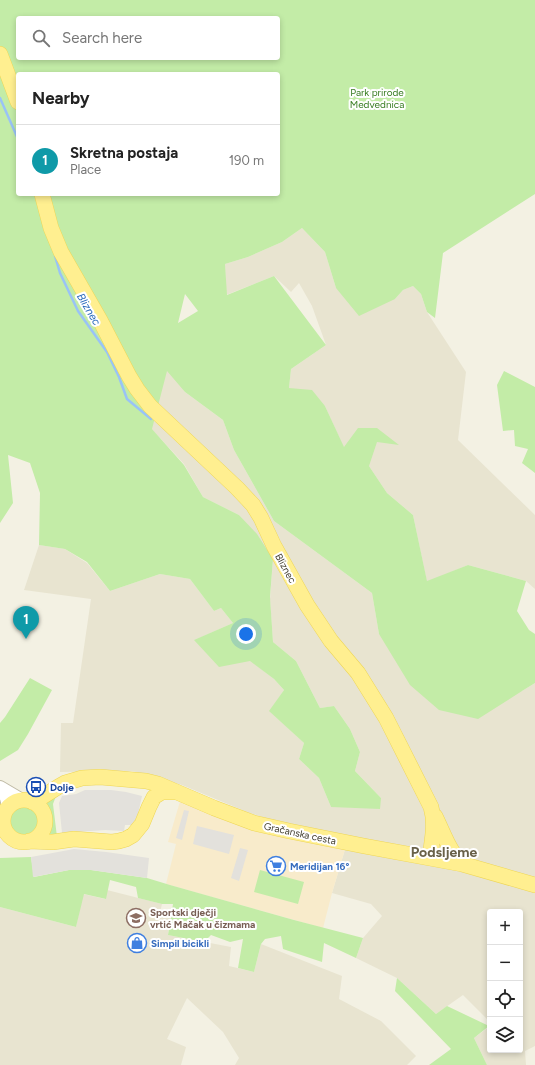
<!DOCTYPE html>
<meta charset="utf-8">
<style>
body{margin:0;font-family:Figtree,sans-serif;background:#f6f6f6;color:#222}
.controls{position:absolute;right:12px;bottom:12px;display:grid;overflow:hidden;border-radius:4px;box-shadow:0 2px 6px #0003}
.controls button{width:36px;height:36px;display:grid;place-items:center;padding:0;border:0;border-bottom:1px solid #e0e0e0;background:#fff;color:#222;font:20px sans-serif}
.you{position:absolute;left:246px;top:634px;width:14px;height:14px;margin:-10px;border:3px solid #fff;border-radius:50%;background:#1a73e8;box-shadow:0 0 0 6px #1a73e833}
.badge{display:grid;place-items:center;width:26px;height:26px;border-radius:50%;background:#db2777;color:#fff;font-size:13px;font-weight:700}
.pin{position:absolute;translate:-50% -33px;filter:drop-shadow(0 1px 2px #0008)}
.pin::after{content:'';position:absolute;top:21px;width:14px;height:12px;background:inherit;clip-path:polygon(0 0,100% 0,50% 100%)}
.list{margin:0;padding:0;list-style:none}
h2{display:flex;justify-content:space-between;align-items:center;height:52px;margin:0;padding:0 16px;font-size:17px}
h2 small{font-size:13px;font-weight:400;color:#767676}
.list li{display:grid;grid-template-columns:26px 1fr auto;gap:12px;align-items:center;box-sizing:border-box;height:72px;padding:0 16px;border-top:1px solid #e0e0e0}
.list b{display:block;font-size:15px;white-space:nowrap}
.list p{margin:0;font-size:13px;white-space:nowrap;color:#767676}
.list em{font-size:13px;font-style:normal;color:#767676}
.icon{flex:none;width:22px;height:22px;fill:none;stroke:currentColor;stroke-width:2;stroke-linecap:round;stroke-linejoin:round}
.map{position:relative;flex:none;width:535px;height:1065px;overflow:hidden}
.search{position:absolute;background:#fff;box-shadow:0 2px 6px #0003;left:16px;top:16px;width:264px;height:44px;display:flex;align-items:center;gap:10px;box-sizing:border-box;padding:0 14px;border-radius:4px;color:#767676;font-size:15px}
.panel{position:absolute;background:#fff;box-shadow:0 2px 6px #0003;left:16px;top:72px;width:264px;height:124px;border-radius:4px}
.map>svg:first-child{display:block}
.residential{fill:#e8e4d0}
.commercial{fill:#f8ebcb}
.green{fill:#c3eca7;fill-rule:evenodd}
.parking{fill:#e3e1dc}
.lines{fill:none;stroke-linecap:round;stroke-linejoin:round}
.stream{stroke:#99c3f6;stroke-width:2.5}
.minor-casing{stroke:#bfbaa5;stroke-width:14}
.major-casing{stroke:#eed656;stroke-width:16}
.minor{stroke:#fff;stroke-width:12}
.major{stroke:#ffef90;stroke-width:15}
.labels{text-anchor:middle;stroke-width:4;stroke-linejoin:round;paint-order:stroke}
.park-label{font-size:10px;fill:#377c21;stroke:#fff}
.street-label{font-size:10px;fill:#454133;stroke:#fff}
.transit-label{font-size:10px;font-weight:bold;fill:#164399;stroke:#fff;text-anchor:start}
.shop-label{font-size:10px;font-weight:bold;fill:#366cbe;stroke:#fff;text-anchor:start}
.education-label{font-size:10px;font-weight:bold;fill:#785e54;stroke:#fff;text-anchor:start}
.water-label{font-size:11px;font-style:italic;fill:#2365ba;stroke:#fff}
.district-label{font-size:14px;font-weight:bold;fill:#696149;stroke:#fff}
</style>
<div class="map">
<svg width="535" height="1065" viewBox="0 0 535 1065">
<rect width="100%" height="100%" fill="#f3f1e3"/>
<path class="residential" d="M 302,228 L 325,252 L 336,288 L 395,299 L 403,290 L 413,286 L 421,294 L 427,312 L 466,372 L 458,440 L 535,515 L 535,589 L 526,581 L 468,565 L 427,582 L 413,515 L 387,493 L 369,466 L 344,448 L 325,406 L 289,388 L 291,369 L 326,345 L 312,306 L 299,283 L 291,292 L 274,276 L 226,295 L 225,264 L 248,257 L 282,242 Z
M 115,280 L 185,392 L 223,420 L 234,450 L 274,521 L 372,593 L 379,634 L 522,691 L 535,683 L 535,1046 L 525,1051 L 526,1065 L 487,1065 L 474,1038 L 490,1026 L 490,1050 L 520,1050 L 520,912 L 490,912 L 490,1022 L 463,995 L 436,1014 L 397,978 L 356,958 L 363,938 L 382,916 L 371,904 L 332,893 L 346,846 L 311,833 L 247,812 L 182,785 L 132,771 L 60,772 L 61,723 L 73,723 L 91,599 L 24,590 L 39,545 L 65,549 L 87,563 L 110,591 L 160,574 L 190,579 L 214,611 L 221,608 L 233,623 L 195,640 L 250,660 L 274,679 L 284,690 L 270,711 L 304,743 L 299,759 L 319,778 L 331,807 L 381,798 L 355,771 L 360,752 L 350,729 L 334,706 L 320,708 L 296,661 L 273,642 L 270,599 L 273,559 L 239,515 L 203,497 L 184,464 L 148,425 Z
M 107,890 L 162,904 L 159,916 L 170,918 L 168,935 L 231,947 L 229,966 L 254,972 L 261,944 L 342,976 L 339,999 L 381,1021 L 416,1056 L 407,1065 L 235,1065 L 239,1058 L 223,1032 L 187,998 L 167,1039 L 186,1047 L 181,1065 L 0,1065 L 0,907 L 76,927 L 83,894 L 105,899 Z"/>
<path class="commercial" d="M 181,798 L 346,846 L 332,893 L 323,928 L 166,884 L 176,844 L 168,842 Z"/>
<path class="green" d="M 0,0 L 535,0 L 535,194 L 443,253 L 435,318 L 427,312 L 421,294 L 413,286 L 403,290 L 395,299 L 359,316 L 336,288 L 325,252 L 302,228 L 282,242 L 248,257 L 225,264 L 227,295 L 274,276 L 326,345 L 291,369 L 289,388 L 312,390 L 325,406 L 344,447 L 358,428 L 377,428 L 399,445 L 377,442 L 369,466 L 387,493 L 413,515 L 427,581 L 468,565 L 526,581 L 517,611 L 529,630 L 535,634 L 535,683 L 522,691 L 478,719 L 439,710 L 410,685 L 379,634 L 372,593 L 274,521 L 234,450 L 223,420 L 185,392 L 167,371 L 152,429 L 184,465 L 203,497 L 239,515 L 257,534 L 273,559 L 270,597 L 273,642 L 296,661 L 320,708 L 334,706 L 350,729 L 360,752 L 355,771 L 381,798 L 380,809 L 331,807 L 319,778 L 299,759 L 304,743 L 269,711 L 284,690 L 274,679 L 250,661 L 219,667 L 194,640 L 233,623 L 221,608 L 214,611 L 190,579 L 160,574 L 110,591 L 87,562 L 65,549 L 39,545 L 40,493 L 30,463 L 8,455 L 13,503 L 0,523 ZM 18,18 L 278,18 L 278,58 L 18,58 ZM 18,74 L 278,74 L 278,194 L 18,194 ZM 185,294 L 198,311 L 178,323 Z
M 504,371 L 535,387 L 535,473 L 522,463 L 528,449 L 515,446 L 514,430 L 503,431 L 497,385 Z
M 30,678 L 52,690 L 28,734 L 18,750 L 0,761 L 0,723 L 5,717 Z
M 56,796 L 53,804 L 57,837 L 43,838 C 49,825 52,816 42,803 Z
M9 821a15 15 0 1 1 30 0a15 15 0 1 1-30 0Z
M 31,857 L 34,877 L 69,870 L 91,870 L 147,878 L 170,885 L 294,920 L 363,938 L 356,958 L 324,943 L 322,962 L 283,949 L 281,936 L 265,939 L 261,944 L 254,972 L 238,968 L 243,939 L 230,942 L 211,935 L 204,942 L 168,935 L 173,904 L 162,904 L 138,898 L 136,887 L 110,880 L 106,899 L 84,894 L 76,927 L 0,907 L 0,858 Z
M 260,870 L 304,882 L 298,904 L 254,892 Z
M 397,978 L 436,1014 L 447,1006 L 489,1026 L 474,1038 L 487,1065 L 429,1065 L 451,1049 L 395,991 Z"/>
<path class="parking" d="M 85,790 L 111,790 L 126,792 L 142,796 L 138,814 L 133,825 L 125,825 L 124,831 L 105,830 L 62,833 L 59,803 L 62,796 L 76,794 Z
M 184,810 L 189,811 L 182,840 L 176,838 Z
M 197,826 L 234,835 L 229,854 L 193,844 Z
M 240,848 L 248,850 L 239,881 L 231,878 Z
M 74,849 L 106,852 L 149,858 L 147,878 L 91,870 L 69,870 L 33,877 L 31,857 Z"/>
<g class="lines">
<path class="stream" d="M 0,98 L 18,139
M 55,256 L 60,273 L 78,311 L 107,352 L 119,377 L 127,399 L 151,419"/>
<g class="minor-casing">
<path id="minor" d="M 0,787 L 22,800
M 0,789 C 6,796 8,801 7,809"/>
</g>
<g class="major-casing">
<path id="major" d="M 0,54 L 18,102
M 42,194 L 51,228 L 61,252 L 100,320 L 129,376 L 137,389 L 150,406 L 237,488 L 253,505 L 261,518 L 274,546 L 307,605 L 331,641 L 358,673 L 386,718 L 431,807 C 436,824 432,840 430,857
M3 821a21 21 0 1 1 42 0a21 21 0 1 1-42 0Z
M 32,802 L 39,799 L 58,787 L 65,783 L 82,778 L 100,777 L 146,781 L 158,784 L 214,808 L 254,823 L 289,831 L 364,846 L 462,864 L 535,885
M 435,816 C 443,832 449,851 462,864
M 29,841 L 53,842 L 74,839 L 112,842 L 119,841 L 126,839 L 133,835 L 142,824 L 149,807 L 154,797 L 162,792 L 175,792"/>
</g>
<use href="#minor" class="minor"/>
<use href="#major" class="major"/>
</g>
<defs>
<g id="bus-ring" transform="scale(1)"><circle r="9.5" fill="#fff" stroke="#1a4fb4" stroke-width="1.5"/><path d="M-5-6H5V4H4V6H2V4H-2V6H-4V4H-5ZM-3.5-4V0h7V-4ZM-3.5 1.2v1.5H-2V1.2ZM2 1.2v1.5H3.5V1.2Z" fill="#1a4fb4"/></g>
<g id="supermarket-ring" transform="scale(1)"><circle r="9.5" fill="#fff" stroke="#3f7fe0" stroke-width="1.5"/><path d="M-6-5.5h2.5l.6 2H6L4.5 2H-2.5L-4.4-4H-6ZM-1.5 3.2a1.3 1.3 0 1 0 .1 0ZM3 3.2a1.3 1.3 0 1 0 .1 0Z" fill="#3f7fe0"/></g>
<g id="school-ring" transform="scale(1)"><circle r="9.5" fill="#fff" stroke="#8d6e63" stroke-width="1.5"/><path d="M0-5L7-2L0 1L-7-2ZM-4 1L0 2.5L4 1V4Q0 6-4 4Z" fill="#8d6e63"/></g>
<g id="shop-ring" transform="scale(1)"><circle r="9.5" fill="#fff" stroke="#3f7fe0" stroke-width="1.5"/><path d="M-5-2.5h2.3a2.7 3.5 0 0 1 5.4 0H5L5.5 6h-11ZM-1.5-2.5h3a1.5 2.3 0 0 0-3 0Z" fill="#3f7fe0"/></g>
</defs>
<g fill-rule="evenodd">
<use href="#bus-ring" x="36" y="787"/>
<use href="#supermarket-ring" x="276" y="866"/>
<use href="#school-ring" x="136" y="918"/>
<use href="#shop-ring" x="137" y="943"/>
</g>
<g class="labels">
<g class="park-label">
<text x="377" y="96">Park prirode<tspan x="377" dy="12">Medvednica</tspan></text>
</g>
<g class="street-label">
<text transform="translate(286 568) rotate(61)" y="4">Bliznec</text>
<text transform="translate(300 833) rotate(12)" y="4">Gračanska cesta</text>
</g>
<g class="transit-label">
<text x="50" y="791">Dolje</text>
</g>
<g class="shop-label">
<text x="290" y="870">Meridijan 16°</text>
<text x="151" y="947">Simpil bicikli</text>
</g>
<g class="education-label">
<text x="150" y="916">Sportski dječji<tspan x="150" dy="12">vrtić Mačak u čizmama</tspan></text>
</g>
<g class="water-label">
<text transform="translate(89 309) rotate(59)" y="4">Bliznec</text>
</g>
<g class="district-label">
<text x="444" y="857">Podsljeme</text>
</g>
</g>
</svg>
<div class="controls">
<button>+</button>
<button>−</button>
<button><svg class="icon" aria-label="locate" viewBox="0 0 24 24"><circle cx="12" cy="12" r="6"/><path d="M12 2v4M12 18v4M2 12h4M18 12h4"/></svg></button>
<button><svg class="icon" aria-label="layers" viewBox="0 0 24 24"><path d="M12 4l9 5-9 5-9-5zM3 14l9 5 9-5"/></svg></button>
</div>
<div class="you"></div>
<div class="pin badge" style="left:26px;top:639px;background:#0f9aa8">1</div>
<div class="search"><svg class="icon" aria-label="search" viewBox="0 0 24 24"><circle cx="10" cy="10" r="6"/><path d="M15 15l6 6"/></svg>Search here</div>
<section class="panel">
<h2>Nearby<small></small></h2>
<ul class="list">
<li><span class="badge" style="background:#0f9aa8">1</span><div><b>Skretna postaja</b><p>Place</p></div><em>190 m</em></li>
</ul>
</section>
</div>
